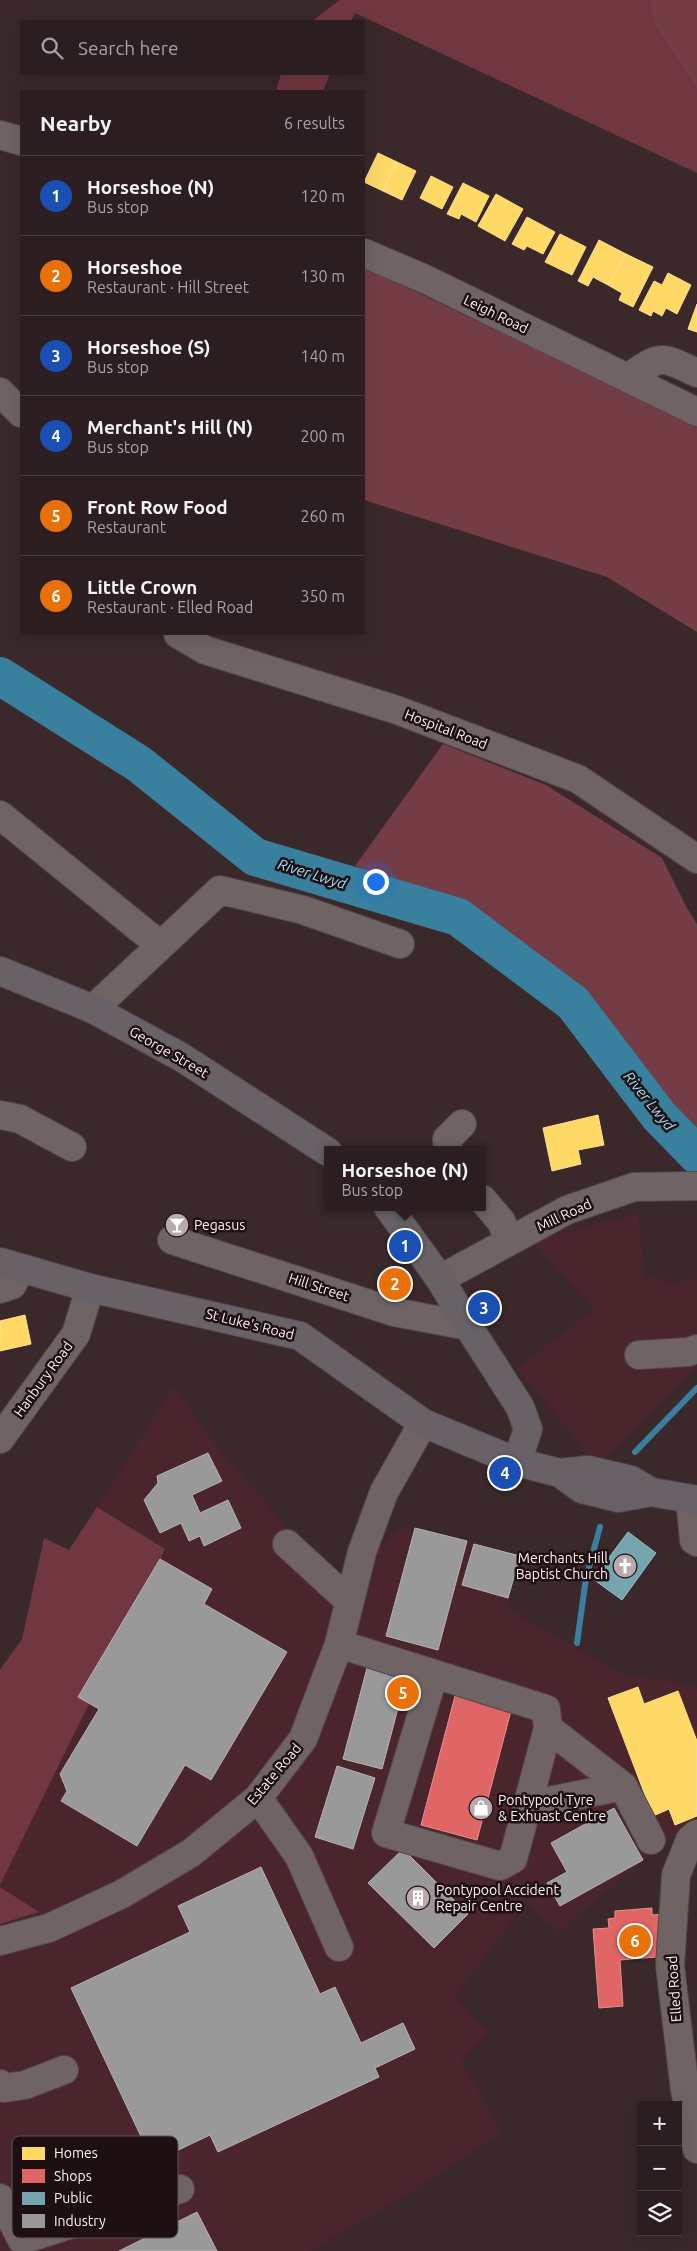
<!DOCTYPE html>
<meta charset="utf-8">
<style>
body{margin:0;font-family:Ubuntu,sans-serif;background:#382b2d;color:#f1f3f6}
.controls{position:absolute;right:15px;bottom:15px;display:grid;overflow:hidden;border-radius:0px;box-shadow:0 5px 20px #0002}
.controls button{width:45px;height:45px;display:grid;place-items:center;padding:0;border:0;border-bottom:1px solid #483c3e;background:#2c1e20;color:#f1f3f6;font:25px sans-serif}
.you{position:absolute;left:375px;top:881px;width:18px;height:18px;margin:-12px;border:4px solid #fff;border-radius:50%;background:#1a73e8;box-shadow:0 0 0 8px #1a73e833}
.badge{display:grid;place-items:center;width:32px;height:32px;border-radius:50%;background:#db2777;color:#fff;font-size:16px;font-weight:700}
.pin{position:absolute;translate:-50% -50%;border:2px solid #fff;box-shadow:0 1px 5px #0006}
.popup{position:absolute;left:324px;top:1146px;width:162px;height:65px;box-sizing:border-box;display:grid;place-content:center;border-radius:0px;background:#2c1e20;filter:drop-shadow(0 1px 4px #0005);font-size:16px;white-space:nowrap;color:#a6a2a5}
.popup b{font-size:19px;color:#f1f3f6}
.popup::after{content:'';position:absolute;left:50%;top:100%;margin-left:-10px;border:10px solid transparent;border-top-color:#2c1e20}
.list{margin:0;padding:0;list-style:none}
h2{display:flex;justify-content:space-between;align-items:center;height:65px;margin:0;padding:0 20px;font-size:21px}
h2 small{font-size:16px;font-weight:400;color:#a6a2a5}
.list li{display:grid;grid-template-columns:32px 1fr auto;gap:15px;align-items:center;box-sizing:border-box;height:80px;padding:0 20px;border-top:1px solid #483c3e}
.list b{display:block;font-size:19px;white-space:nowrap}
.list p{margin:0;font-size:16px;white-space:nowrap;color:#a6a2a5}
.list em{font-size:16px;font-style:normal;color:#a6a2a5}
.icon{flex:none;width:28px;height:28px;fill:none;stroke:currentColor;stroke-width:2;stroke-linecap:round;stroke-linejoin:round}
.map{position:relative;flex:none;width:697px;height:2251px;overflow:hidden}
.search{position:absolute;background:#2c1e20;box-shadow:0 5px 20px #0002;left:20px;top:20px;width:345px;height:55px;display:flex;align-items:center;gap:12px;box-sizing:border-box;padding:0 18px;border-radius:0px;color:#a6a2a5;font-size:19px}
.panel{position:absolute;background:#2c1e20;box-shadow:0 5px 20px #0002;left:20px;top:90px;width:345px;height:545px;border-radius:0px}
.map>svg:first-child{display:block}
.built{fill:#4a252b}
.green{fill:#743d45}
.forest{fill:#713741}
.homes{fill:#ffd966;stroke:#ffe090}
.shops{fill:#e06666;stroke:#e99090}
.public{fill:#76a5af;stroke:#9fbcc3}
.industry{fill:#999;stroke:#b7b3b4}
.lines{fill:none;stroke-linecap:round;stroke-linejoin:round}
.stream{stroke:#397f9e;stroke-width:6}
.river{stroke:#397f9e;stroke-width:38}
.minor-casing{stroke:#544749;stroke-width:30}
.major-casing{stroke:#544749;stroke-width:30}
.minor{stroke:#706364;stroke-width:28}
.major{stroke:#686266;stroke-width:28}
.labels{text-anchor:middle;stroke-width:5;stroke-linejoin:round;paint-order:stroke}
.street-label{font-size:14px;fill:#fef1f2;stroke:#1e1012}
.poi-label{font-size:14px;fill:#fef1f2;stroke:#1e1012;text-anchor:start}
.water-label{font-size:15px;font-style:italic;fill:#9dd9f6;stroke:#1e1012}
.key{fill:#1e1012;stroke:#615455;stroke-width:1}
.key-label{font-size:14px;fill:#fef1f2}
</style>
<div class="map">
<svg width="697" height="2251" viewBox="0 0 697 2251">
<rect width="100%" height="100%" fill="#3a282b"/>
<path class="built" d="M 638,1213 L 645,1276 L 672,1283 L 697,1279 L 697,1368 L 598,1465 L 517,1369 L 594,1309 L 534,1244 L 544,1238 Z
M 174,1386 L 215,1444 L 337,1586 L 402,1526 L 467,1541 L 517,1558 L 508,1609 L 624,1675 L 695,1685 L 697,1690 L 697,1821 L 664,1843 L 559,1932 L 525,1904 L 455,1997 L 488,2033 L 461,2060 L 501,2133 L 402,2198 L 310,2251 L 0,2251 L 0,1924 L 39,1912 L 0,1887 L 0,1885 L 165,1549 L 97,1507 Z"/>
<path class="green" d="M 649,0 L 697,0 L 697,90 L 654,24 Z
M 364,267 L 697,426 L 697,632 L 607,577 L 364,500 Z
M 443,744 L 546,785 L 662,858 L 687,908 L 697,924 L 697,1138 L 640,1083 L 589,1005 L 494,922 L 355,866 Z"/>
<path class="forest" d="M 340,0 L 649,0 L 654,24 L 697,90 L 697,173 L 355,13 L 351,21 L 312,21 Z
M 281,74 L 330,74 L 323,91 L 276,91 Z
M 97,1507 L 165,1549 L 0,1885 L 0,1670 L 22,1639 L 44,1538 L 69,1550 Z
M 0,1887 L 39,1912 L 0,1924 Z"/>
<path class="homes" d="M 378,153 L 397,162 L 383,191 L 364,182 Z
M 397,162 L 416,171 L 402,200 L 383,191 Z
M 431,176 L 453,187 L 442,209 L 420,198 Z
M 463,183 L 489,196 L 476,222 L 461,214 L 459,219 L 447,214 Z
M 496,194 L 523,209 L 505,241 L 478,226 Z
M 527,217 L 555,232 L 543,254 L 527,246 L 524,250 L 512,244 Z
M 560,234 L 586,247 L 572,275 L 545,262 Z
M 599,240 L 626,254 L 608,285 L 593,277 L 588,286 L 578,281 Z
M 626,254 L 653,267 L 633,307 L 619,300 L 622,293 L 608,285 Z
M 668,273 L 691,285 L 677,314 L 666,308 L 662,316 L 653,311 L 651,316 L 639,310 L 654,281 L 662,285 Z
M 697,304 L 697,332 L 688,329 Z
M 598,1115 L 604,1145 L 578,1150 L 581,1164 L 552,1171 L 543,1128 Z
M 25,1315 L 31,1344 L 0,1351 L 0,1321 Z
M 638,1687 L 644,1704 L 678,1691 L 697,1741 L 697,1816 L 675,1825 L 669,1809 L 653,1816 L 608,1698 Z"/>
<path class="shops" d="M 455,1696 L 511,1711 L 477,1840 L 421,1825 Z
M 652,1908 L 652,1915 L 665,1914 L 668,1956 L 620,1960 L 623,2006 L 599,2008 L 593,1929 L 609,1928 L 608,1919 L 615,1918 L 615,1911 Z"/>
<path class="public" d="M 628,1532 L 656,1553 L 622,1600 L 593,1579 Z"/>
<path class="industry" d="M 208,1453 L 222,1481 L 192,1495 L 200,1513 L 228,1500 L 241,1528 L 204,1546 L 200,1536 L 189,1541 L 181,1523 L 160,1533 L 144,1500 L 158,1483 L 157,1476 Z
M 415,1528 L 467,1541 L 438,1650 L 386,1636 Z
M 474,1544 L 520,1556 L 508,1598 L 462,1585 Z
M 160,1559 L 212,1589 L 204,1604 L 287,1652 L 211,1780 L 185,1765 L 137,1846 L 61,1801 L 67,1791 L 60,1774 L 99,1709 L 78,1697 Z
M 367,1668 L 406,1678 L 382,1769 L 343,1759 Z
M 337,1766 L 375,1778 L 353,1849 L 315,1837 Z
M 614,1808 L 643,1860 L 560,1906 L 547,1883 L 567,1872 L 551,1843 Z
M 403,1849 L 468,1914 L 434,1948 L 368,1883 Z
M 261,1867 L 320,1994 L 335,1987 L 361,2043 L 403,2023 L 415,2049 L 375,2068 L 379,2077 L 218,2152 L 210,2135 L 153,2162 L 71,1988 L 190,1932 L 178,1906 Z
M 197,2212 L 217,2251 L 119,2251 Z"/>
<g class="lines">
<path class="stream" d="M 635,1452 L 697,1388
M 577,1643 L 586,1578 L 600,1527"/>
<path class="river" d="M 0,676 L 139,764 L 255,857 L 458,917 L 573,1003 L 659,1116 L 697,1155"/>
<g class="minor-casing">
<path id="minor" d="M 0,135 L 21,141
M 364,253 L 425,279 L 697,412
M 628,378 C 661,354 661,356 697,373
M 0,392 L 21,413
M 178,634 L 205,650 L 397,710 L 578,779 L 697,859
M 0,815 L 160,945
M 93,1009 L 220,890 L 303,910 L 400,944
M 0,1115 L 20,1119 L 72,1147
M 448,1150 L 447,1139 L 462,1124
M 482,1199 L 501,1221 L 509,1241
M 172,1240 L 394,1312 L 468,1326
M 440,1279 L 567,1210 L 634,1187 L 697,1186
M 0,1289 L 12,1285 L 21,1268
M 639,1355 L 688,1352 L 697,1349
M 0,1439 L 76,1334 L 90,1288
M 690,1499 L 694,1540 L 697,1542
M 287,1544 L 349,1601
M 339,1644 L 546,1709 L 548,1728 L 623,1786 L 651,1840
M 434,1674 L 386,1833 L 500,1866 L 513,1859 L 548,1728
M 258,1798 L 299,1856 L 339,1947
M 529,1805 L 623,1786
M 697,1834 L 690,1840 L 676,1875 L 670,1966 L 685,2090 L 697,2149
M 0,1941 L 49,1928 L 122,1894 L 191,1853 L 258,1798 L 303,1739 L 339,1644 L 362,1552 L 384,1492 L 423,1423
M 0,2084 L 4,2088 L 25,2085 L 64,2070
M 0,2198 L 22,2240 L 180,2189"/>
</g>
<g class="major-casing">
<path id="major" d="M 0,971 L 93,1009 L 181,1057 L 328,1152
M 388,1207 L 440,1279 L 468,1326 L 520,1407 L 528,1429 L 517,1462
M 0,1262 L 90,1288 L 300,1336 L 423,1423 L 517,1462 L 560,1473 L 582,1489 L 618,1498 L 651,1492 L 697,1500
M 560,1473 L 588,1470 L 631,1480 L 651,1492"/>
</g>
<use href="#minor" class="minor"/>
<use href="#major" class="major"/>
</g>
<defs>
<g id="bar-disc" transform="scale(1.25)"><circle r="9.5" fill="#b9abac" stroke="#1e1012"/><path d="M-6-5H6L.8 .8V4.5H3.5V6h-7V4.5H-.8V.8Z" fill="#fff"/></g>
<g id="church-disc" transform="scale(1.25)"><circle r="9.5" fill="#b9abac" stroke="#1e1012"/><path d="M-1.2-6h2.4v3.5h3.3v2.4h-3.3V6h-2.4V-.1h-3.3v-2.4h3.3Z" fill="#fff"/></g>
<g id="shop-disc" transform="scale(1.25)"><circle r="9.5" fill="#b9abac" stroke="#1e1012"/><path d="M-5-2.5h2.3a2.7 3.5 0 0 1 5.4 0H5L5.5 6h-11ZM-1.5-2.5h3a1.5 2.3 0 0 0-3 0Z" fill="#fff"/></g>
<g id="building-disc" transform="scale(1.25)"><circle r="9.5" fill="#b9abac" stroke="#1e1012"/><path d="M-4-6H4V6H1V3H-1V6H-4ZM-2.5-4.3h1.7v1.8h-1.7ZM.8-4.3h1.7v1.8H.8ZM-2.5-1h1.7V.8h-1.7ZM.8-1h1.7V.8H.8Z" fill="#fff"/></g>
</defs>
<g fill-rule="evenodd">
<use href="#bar-disc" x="177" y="1225"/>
<use href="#church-disc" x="625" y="1566"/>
<use href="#shop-disc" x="481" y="1808"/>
<use href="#building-disc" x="418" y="1898"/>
</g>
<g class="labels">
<g class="street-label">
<text transform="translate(496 314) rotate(26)" y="5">Leigh Road</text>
<text transform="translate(446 729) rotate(21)" y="5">Hospital Road</text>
<text transform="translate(169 1052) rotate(30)" y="5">George Street</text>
<text transform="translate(564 1215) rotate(-25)" y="5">Mill Road</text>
<text transform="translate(319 1287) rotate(18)" y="5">Hill Street</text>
<text transform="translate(250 1324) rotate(14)" y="5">St Luke's Road</text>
<text transform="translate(43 1379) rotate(-54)" y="5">Hanbury Road</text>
<text transform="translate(274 1774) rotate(-50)" y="5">Estate Road</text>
<text transform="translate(674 1989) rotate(-94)" y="5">Elled Road</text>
</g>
<g class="poi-label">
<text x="194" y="1230">Pegasus</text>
<text x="608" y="1563" text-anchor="end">Merchants Hill<tspan x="608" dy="16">Baptist Church</tspan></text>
<text x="498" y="1805">Pontypool Tyre<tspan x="498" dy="16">&amp; Exhuast Centre</tspan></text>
<text x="436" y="1895">Pontypool Accident<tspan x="436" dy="16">Repair Centre</tspan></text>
</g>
<g class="water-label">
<text transform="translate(312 874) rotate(17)" y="5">River Lwyd</text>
<text transform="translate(649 1101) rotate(51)" y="5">River Lwyd</text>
</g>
</g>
<rect x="12" y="2136" width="166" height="102" rx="8" class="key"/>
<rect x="22" y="2147" width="23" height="13" fill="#ffd966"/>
<rect x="22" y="2169" width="23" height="14" fill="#e06666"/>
<rect x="22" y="2192" width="23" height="13" fill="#76a5af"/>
<rect x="22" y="2214" width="23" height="14" fill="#999"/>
<g class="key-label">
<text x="54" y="2158">Homes</text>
<text x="54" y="2181">Shops</text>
<text x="54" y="2203">Public</text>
<text x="54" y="2226">Industry</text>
</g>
</svg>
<div class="controls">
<button>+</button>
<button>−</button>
<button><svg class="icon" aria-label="layers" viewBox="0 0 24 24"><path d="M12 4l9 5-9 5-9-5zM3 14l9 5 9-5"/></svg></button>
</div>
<div class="you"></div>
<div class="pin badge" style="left:405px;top:1246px;background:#1a4fb4">1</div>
<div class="popup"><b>Horseshoe (N)</b>Bus stop</div>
<div class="pin badge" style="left:395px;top:1284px;background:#e8710a">2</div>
<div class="pin badge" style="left:484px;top:1308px;background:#1a4fb4">3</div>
<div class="pin badge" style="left:505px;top:1473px;background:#1a4fb4">4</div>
<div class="pin badge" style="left:403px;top:1693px;background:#e8710a">5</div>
<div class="pin badge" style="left:635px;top:1941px;background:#e8710a">6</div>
<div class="search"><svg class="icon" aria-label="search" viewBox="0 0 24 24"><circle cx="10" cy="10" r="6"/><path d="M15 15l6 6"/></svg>Search here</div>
<section class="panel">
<h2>Nearby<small>6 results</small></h2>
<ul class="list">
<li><span class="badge" style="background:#1a4fb4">1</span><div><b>Horseshoe (N)</b><p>Bus stop</p></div><em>120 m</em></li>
<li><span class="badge" style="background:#e8710a">2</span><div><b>Horseshoe</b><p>Restaurant · Hill Street</p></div><em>130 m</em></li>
<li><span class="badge" style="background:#1a4fb4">3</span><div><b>Horseshoe (S)</b><p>Bus stop</p></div><em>140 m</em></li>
<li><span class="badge" style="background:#1a4fb4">4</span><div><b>Merchant's Hill (N)</b><p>Bus stop</p></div><em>200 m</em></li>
<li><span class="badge" style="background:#e8710a">5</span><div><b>Front Row Food</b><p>Restaurant</p></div><em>260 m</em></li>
<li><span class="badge" style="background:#e8710a">6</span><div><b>Little Crown</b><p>Restaurant · Elled Road</p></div><em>350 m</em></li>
</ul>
</section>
</div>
